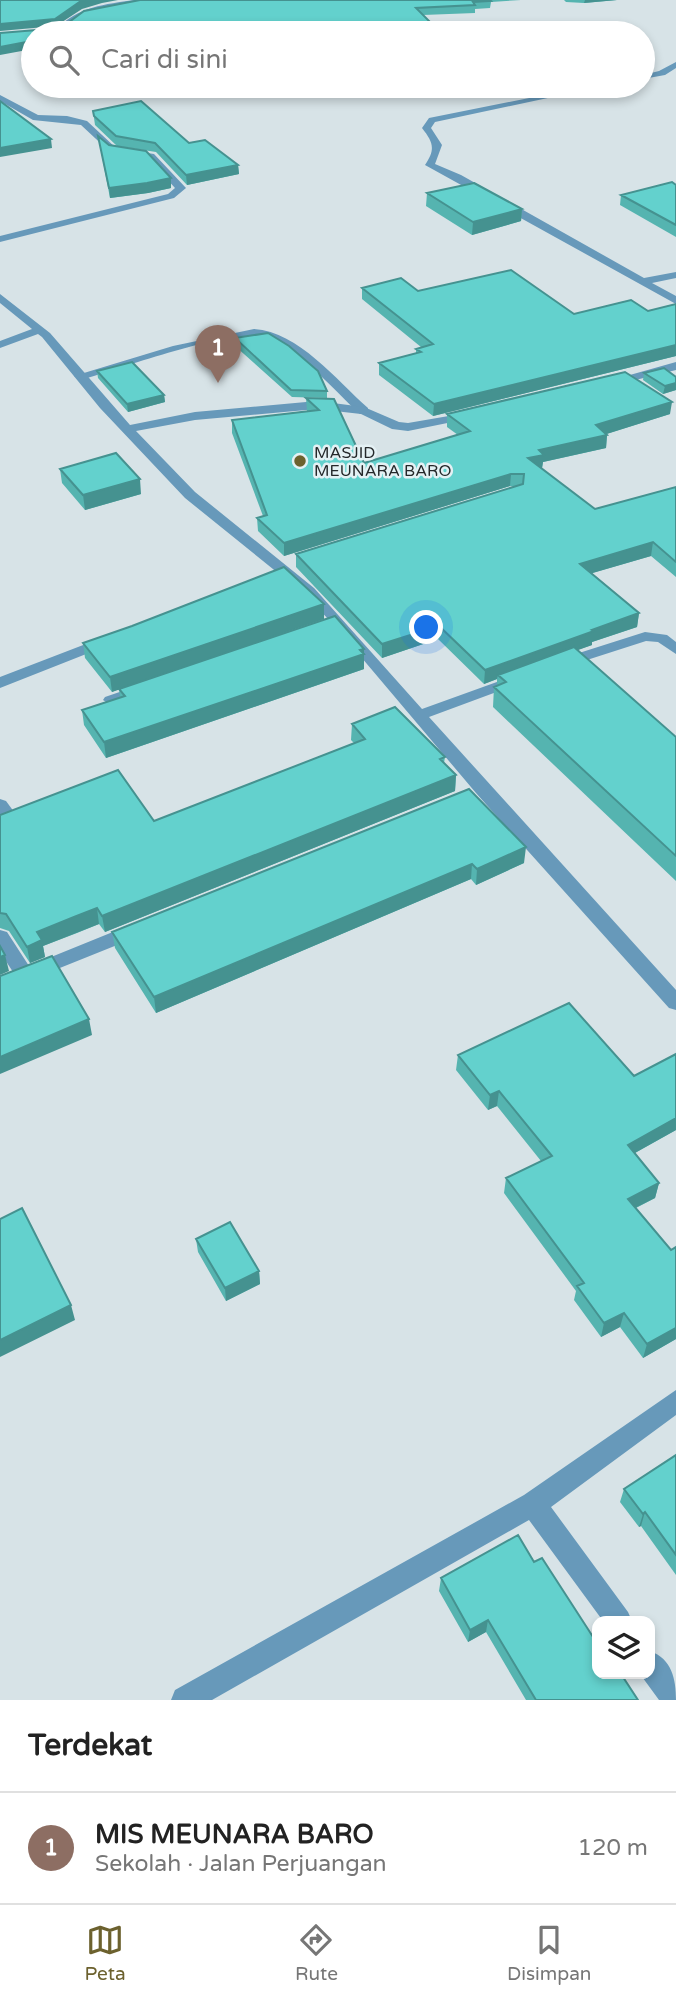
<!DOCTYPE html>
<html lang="id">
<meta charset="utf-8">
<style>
body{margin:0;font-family:"Varela Round",sans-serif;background:#f2f2f2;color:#222}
.controls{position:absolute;right:21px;bottom:21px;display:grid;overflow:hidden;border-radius:14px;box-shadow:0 4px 10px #0003}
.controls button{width:63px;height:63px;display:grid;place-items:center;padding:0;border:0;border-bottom:2px solid #e0e0e0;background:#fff;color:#222;font:35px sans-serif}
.you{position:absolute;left:427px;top:628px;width:24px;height:24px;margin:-18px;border:5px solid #fff;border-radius:50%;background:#1a73e8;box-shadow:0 0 0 10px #1a73e833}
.badge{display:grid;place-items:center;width:46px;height:46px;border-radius:50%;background:#6c612e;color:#fff;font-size:23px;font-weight:700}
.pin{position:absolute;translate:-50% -58px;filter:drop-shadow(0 2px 4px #0008)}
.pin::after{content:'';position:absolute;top:37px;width:24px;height:21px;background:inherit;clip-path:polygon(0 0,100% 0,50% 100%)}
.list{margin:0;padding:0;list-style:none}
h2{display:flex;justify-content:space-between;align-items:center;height:91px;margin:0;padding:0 28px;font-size:30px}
h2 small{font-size:23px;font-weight:400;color:#767676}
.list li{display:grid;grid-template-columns:46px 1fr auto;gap:21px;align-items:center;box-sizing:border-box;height:112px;padding:0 28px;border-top:2px solid #e0e0e0}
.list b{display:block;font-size:26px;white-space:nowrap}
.list p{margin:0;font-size:23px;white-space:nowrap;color:#767676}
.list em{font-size:23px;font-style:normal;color:#767676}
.icon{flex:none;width:38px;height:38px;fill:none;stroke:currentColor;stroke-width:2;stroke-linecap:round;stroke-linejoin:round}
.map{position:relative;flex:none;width:676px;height:1700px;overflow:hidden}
.search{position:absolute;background:#fff;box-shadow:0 4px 10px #0003;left:21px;right:21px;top:21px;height:77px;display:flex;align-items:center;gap:18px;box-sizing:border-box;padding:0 24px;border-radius:38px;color:#767676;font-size:26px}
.sheet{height:203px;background:#fff}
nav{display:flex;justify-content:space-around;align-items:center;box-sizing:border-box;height:98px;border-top:2px solid #e0e0e0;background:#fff;font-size:19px;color:#767676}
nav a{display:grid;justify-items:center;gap:4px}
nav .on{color:#6c612e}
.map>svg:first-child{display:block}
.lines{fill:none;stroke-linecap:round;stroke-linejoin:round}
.service{fill:#6799ba;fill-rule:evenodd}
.minor{fill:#6799ba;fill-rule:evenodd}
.wall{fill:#55b4b0}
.shaded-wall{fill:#459290}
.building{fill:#63d1cd;stroke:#459290;stroke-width:2}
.poi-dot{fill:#6c612e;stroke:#e4f1f4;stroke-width:2.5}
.labels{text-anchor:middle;stroke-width:5;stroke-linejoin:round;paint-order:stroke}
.far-poi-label{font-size:16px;fill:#24282a;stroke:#e4f1f4;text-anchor:start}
</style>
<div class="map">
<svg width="676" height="1700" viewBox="0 0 676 1700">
<rect width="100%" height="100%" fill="#d7e3e7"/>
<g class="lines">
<path class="service" d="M 254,329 C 299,332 336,380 368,408 L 368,414 L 360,414 C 334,390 300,351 269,338 C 237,325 117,370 80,380 L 74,376 L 173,346 Z"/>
<path class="minor" d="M 134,0 L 154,0 C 122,16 91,0 62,33 L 0,38 L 0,34 L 57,29 C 77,7 106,4 134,0 Z
M 676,62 L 676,68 L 665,75 L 643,79 L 643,75 L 659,71 Z
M 589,86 L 604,86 L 435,122 L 431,128 L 442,145 L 435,164 L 461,175 L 644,278 L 676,272 L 676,278 L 652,283 L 676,296 L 676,304 L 425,165 C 436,149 433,142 422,128 L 429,118 Z
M 0,95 L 38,115 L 67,116 L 87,121 L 116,148 L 154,154 L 186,188 L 174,198 L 0,242 L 0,236 L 168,194 L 175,188 L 148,158 L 110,152 L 81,125 L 33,120 L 0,101 Z
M 0,294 L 50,333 L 130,425 L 195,412 L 317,401 L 364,407 L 399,422 L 408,423 L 472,412 L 472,418 L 408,431 L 392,429 L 361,414 L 317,409 L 195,420 L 136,431 L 195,492 L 314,588 L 422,709 L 511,677 L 521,677 L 524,680 L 521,683 L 429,717 L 676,990 L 676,1010 L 669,1008 L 476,793 L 334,625 L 304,594 L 185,498 L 100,408 L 42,337 L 38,334 L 0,348 L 0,341 L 32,329 L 0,303 Z
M 676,362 L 676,370 L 611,386 L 605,382 Z
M 645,632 L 667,635 L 676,642 L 676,654 L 658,642 L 646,641 L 562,668 L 554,663 L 557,660 Z
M 104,637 L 112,642 L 109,645 L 0,688 L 0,677 Z
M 140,685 L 148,690 L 146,693 L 111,705 L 103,700 L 105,697 Z
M 0,799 L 6,801 L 20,820 L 17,824 L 0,830 Z
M 135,923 L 142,925 L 144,930 L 142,935 L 0,992 L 0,977 L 13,972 L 0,952 L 0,930 L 7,932 L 29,966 Z
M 676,1390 L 676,1415 L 551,1507 L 628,1612 L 632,1621 L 603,1621 L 529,1520 L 212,1700 L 171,1700 L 175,1690 L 524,1495 Z
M 650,1651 C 672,1659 676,1679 676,1700 L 659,1700 L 640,1674 L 650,1674 Z"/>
</g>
<path class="wall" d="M 140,0 L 521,0 L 491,2 L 490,8 L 475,9 L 475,13 L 423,15 L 441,33 L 33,33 L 33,54 L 0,33 L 61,28 Z
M 564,0 L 617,0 L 584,3 L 566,2 Z
M 79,86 L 122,86 L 88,92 Z
M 93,111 L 238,165 L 239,174 L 187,185 L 156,152 L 117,146 L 95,125 Z
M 98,136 L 109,145 L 171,178 L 171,188 L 148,193 L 110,198 Z
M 676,185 L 676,237 L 620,205 L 621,195 Z
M 427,193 L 522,209 L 521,221 L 472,235 L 426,206 Z
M 362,288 L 418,291 L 574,314 L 648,311 L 676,304 L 676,356 L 433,416 L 379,375 L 379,363 L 416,353 L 416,349 L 421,347 L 362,299 Z
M 235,338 L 327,391 L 327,398 L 292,397 L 235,346 Z
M 97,371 L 164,395 L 165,402 L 128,412 L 98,378 Z
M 644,373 L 676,377 L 676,390 L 663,394 L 643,380 Z
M 306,398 L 334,399 L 364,463 L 458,435 L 447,427 L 447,414 L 670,414 L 606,434 L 607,435 L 606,448 L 543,462 L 542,468 L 541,468 L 595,509 L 676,487 L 676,577 L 651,556 L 592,573 L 639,613 L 637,627 L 592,642 L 592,645 L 577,650 L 676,737 L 676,881 L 493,707 L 494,687 L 497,686 L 497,679 L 484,684 L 438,639 L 382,658 L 296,567 L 296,554 L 516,487 L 510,486 L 284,556 L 258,531 L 257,518 L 263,516 L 232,433 L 232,420 L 307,411 Z
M 60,469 L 141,494 L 85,510 L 62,483 Z
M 324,619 L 186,666 L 364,649 L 364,669 L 106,758 L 84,725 L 82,710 L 120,697 L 119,689 L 112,692 L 85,658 L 83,643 Z
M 352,724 L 445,757 L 444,763 L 456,775 L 455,791 L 105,932 L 99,924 L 77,933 L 43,946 L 45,957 L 30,963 L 9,931 L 0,928 L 0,815 L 154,821 L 354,743 L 351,740 Z
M 469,789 L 524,863 L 476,885 L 471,879 L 156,1013 L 115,948 L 112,932 Z
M 676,1054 L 676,1130 L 635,1153 L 659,1183 L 655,1198 L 636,1208 L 671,1250 L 676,1247 L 676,1339 L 643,1358 L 620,1327 L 601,1337 L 574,1300 L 576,1291 L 504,1193 L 506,1178 L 541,1161 L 497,1106 L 488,1110 L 456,1070 L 458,1055 L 634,1076 Z
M 196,1239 L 259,1271 L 260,1284 L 226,1301 L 198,1252 Z
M 676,1455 L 676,1575 L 641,1526 L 639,1527 L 620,1502 L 624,1489 Z
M 534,1562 L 595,1640 L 638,1700 L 526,1700 L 486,1632 L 468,1642 L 439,1591 L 441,1578 Z"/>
<path class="shaded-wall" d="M 85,0 L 118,0 L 102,3 L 82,9 L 56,26 L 0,31 L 0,24 Z
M 585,0 L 617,0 L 584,3 Z
M 311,28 L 311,33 L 281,33 Z
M 26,42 L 27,50 L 0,55 L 0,47 Z
M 87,86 L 122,86 L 88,92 Z
M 51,139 L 52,148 L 0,157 L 0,148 Z
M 238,165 L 239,174 L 187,185 L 186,175 Z
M 171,178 L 171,188 L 148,193 L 110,198 L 109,188 Z
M 522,209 L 521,221 L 472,235 L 473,222 Z
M 676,345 L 676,356 L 433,416 L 434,404 Z
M 676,383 L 676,390 L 663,394 L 665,386 Z
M 164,395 L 165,402 L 128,412 L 127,404 Z
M 672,402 L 670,414 L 594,438 L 596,425 Z
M 607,435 L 606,448 L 543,462 L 542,468 L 527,471 L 528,458 L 539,450 Z
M 511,474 L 510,486 L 284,556 L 284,543 Z
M 140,479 L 141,494 L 85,510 L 83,495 Z
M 653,542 L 651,556 L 579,577 L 580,564 Z
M 324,604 L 324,619 L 112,692 L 110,677 Z
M 639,613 L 637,627 L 592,642 L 592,645 L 501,678 L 498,675 L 497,679 L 484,684 L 485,670 L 592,630 Z
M 439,626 L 438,639 L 382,658 L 382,644 Z
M 364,649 L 364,669 L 106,758 L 104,742 Z
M 456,775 L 455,791 L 105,932 L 102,916 Z
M 526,847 L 524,863 L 476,885 L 477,869 Z
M 472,864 L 471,879 L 156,1013 L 154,997 Z
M 97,908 L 99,924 L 43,946 L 45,957 L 30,963 L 27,947 L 37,932 Z
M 5,955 L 9,971 L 0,975 L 0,957 Z
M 89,1019 L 92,1035 L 0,1074 L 0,1057 Z
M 499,1091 L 497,1106 L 488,1110 L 490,1095 Z
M 676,1118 L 676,1130 L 624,1159 L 628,1145 Z
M 659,1183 L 655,1198 L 625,1213 L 628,1199 Z
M 259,1271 L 260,1284 L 226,1301 L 225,1288 Z
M 71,1305 L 75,1320 L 0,1357 L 0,1340 Z
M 624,1313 L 620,1327 L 601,1337 L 604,1323 Z
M 676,1328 L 676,1339 L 643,1358 L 647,1344 Z
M 645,1512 L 641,1526 L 639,1527 L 643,1514 Z
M 488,1620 L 486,1632 L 468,1642 L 470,1630 Z"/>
<path class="building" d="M 0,0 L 85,0 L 81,1 L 55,19 L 0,24 Z
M 140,0 L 490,0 L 491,1 L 473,2 L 475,5 L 416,8 L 441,33 L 316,33 L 311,28 L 281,33 L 33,33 L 33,47 L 26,42 L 0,47 L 0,33 L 61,28 L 84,11 Z
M 0,101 L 51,139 L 0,148 Z
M 141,101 L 189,143 L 205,140 L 238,165 L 186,175 L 155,143 L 116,136 L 94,116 L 93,111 Z
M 98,136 L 109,145 L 146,151 L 171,178 L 147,183 L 109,188 Z
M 672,182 L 676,185 L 676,225 L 621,195 Z
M 474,183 L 522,209 L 473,222 L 427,193 Z
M 511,270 L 574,314 L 631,300 L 648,311 L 676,304 L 676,345 L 434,404 L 379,363 L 421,352 L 416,349 L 433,344 L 362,288 L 401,278 L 418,291 Z
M 268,333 L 289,346 L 318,371 L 327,391 L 291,390 L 235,338 Z
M 132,362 L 164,395 L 127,404 L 97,371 Z
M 664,368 L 676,377 L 676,383 L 665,386 L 644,373 Z
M 625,372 L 672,402 L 596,425 L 607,435 L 539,450 L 544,455 L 528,458 L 595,509 L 676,487 L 676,562 L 653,542 L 580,564 L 639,613 L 592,630 L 594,631 L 485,670 L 439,626 L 382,644 L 296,554 L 523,484 L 524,474 L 511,474 L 284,543 L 257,518 L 267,515 L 232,420 L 319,410 L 306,398 L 334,399 L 364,463 L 470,431 L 447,414 Z
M 116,453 L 140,479 L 83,495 L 60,469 Z
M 284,567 L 324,604 L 110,677 L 83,643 L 132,626 Z
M 335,616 L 364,649 L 360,650 L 364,654 L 104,742 L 82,710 L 125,696 L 119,689 Z
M 574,647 L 676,737 L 676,856 L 494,687 L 506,682 L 498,675 Z
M 395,707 L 445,757 L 440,759 L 456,775 L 102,916 L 97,908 L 74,917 L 37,932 L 42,940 L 27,947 L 6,914 L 0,913 L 0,815 L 118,770 L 154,821 L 365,739 L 352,724 Z
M 469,789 L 526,847 L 477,869 L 472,864 L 154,997 L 112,932 Z
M 0,946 L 5,955 L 0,957 Z
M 52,956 L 89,1019 L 0,1057 L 0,976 Z
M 569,1003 L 634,1076 L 676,1054 L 676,1118 L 628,1145 L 659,1183 L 628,1199 L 671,1250 L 676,1247 L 676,1328 L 647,1344 L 624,1313 L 604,1323 L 577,1286 L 584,1283 L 506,1178 L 552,1156 L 499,1091 L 490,1095 L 458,1055 Z
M 22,1208 L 71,1305 L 0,1340 L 0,1219 Z
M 230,1222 L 259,1271 L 225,1288 L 196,1239 Z
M 676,1455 L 676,1555 L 645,1512 L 643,1514 L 624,1489 Z
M 518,1535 L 534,1562 L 542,1558 L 595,1640 L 597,1638 L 597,1674 L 621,1674 L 638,1700 L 536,1700 L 488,1620 L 470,1630 L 441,1578 Z"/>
<circle class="poi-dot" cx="300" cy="461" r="7"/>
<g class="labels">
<g class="far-poi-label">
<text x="314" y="458">MASJID<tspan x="314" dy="18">MEUNARA BARO</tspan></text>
</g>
</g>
</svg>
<div class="controls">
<button><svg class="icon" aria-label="layers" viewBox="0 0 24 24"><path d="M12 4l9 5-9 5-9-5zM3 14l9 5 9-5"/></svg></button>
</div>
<div class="you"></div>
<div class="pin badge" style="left:218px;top:383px;background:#8d6e63">1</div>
<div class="search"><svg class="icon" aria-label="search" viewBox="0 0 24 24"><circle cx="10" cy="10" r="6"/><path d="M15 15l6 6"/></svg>Cari di sini</div>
</div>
<section class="sheet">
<h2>Terdekat<small></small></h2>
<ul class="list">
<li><span class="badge" style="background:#8d6e63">1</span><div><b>MIS MEUNARA BARO</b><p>Sekolah · Jalan Perjuangan</p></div><em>120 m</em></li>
</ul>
</section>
<nav>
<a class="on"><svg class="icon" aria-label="map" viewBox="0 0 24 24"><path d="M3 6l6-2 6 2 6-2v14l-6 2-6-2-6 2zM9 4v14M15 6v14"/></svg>Peta</a>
<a><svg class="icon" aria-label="directions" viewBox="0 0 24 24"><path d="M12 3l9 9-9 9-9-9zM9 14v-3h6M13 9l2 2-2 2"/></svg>Rute</a>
<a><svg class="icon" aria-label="saved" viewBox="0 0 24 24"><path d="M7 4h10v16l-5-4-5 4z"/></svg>Disimpan</a>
</nav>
